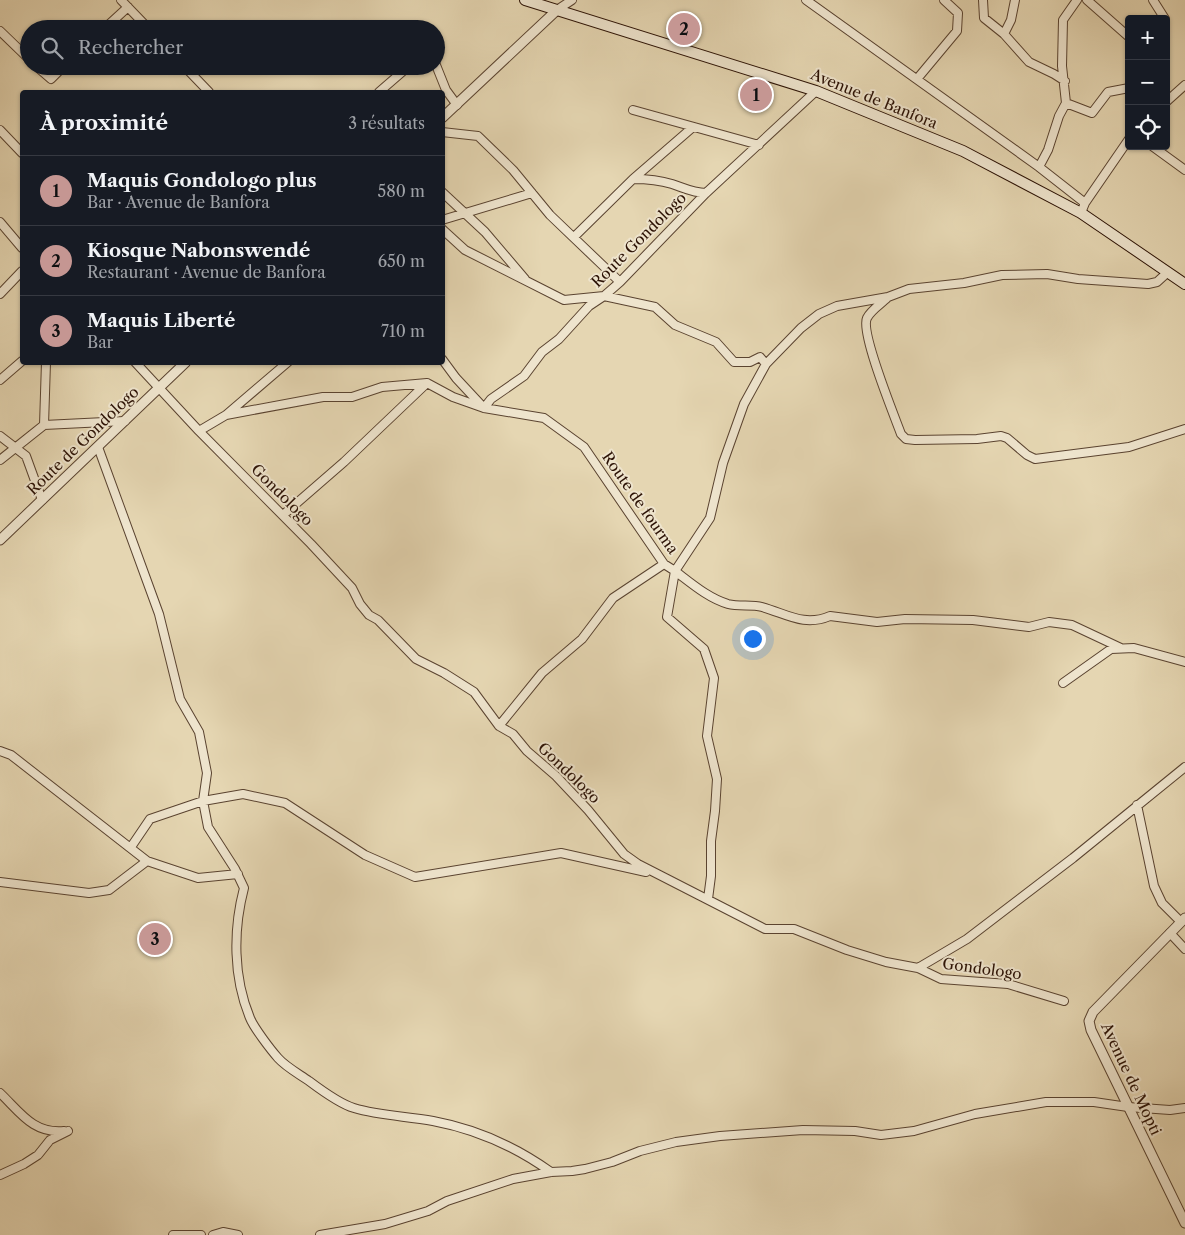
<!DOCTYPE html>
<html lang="fr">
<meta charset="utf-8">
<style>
body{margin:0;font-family:"Libre Caslon Text",serif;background:#20242c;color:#f1f3f6}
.controls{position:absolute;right:15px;top:15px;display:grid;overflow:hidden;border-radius:5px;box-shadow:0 1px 4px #0004}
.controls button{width:45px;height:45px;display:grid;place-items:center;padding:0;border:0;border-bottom:1px solid #363941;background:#171b24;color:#f1f3f6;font:25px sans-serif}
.you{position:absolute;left:752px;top:638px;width:18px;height:18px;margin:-12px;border:4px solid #fff;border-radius:50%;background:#1a73e8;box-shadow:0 0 0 8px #1a73e833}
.badge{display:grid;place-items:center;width:32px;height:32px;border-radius:50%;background:#c59692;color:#111;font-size:16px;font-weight:700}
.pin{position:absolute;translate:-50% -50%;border:2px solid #fff;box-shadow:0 1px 5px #0006}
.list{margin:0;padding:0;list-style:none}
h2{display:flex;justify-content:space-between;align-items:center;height:65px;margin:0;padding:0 20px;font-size:21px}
h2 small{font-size:16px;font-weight:400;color:#9ea1a6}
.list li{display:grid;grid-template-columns:32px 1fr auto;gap:15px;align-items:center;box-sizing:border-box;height:70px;padding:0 20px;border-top:1px solid #363941}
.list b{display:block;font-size:19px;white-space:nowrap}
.list p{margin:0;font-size:16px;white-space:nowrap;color:#9ea1a6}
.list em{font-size:16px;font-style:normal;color:#9ea1a6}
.icon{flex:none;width:28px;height:28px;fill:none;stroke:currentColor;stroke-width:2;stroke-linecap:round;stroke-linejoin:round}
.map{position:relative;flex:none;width:1185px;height:1235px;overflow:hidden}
.search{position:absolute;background:#171b24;box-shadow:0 1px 4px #0004;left:20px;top:20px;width:425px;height:55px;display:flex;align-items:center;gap:12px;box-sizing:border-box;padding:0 18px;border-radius:28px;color:#9ea1a6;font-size:19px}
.panel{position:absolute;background:#171b24;box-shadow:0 1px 4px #0004;left:20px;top:90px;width:425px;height:275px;border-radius:5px}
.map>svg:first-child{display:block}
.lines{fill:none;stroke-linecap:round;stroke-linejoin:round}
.minor-casing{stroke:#5a4330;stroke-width:10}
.tertiary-casing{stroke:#5a4330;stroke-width:11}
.secondary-casing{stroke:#2c1205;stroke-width:12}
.minor{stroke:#eee4cd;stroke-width:8}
.tertiary{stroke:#eee4cd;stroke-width:9}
.secondary{stroke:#eee4cd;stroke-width:10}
.labels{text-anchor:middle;stroke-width:4;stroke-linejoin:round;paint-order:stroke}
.street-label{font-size:15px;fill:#2c1205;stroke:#eee4cd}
</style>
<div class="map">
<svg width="1185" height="1235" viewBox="0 0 1185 1235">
<rect width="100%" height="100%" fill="#e5d6b2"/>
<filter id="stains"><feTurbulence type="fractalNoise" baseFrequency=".004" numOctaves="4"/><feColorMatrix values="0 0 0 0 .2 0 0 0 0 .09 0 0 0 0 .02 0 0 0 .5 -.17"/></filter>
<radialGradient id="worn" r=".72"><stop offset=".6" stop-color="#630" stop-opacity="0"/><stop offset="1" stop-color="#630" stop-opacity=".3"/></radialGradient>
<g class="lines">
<g class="minor-casing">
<path id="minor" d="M 121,0 L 149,29
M 806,0 L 1039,167 L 1085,203
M 983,0 L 984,18 L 1004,34
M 1015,0 L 1011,20 L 1004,34 L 1029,62 L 1054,74 L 1065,81
M 1087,0 L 1129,37
M 1153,0 L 1165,19
M 557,10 L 572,0
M 104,29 L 128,7
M 0,31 L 29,59
M 436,65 L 446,90 L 457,105
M 36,66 L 51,79 L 64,66
M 184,66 L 209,92
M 917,79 L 957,31 L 958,13 L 944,0
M 379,92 L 409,66
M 1166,102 L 1185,85
M 1066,103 L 1092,113 L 1108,92 L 1129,88
M 633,110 L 759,145
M 0,130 L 22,153
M 442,132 L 478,136 L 513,170 L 550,215 L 620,282
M 1152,146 L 1185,170
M 1039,167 L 1048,150 L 1059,116 L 1066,103 L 1062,66 L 1063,20 L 1077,0
M 633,179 L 693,127
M 442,192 L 485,232 L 525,279
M 1081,213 L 1085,203 L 1129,139
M 442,220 L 532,193
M 0,222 L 22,248
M 442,229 L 465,250 L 564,300 L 604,296 L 655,307 L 675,325 L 716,342 L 734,362 L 750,362 L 760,357 L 766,364
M 574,237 L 633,179 C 646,179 659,180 672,184 C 684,188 693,193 706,193
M 0,294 L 22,271
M 887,298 C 881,304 871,310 867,318 C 860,332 894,415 901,434 L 906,439 L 915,440 L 977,439 L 1001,436 L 1007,438 L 1027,455 L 1035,459 L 1129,447 L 1185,429
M 442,359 L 456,378 L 483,407
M 135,362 L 199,431 L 311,544 L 352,588 L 360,604 L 369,615 L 378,620 L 416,659 L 444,673 L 474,692 L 499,726 L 513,734 L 527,751 L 556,776 L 588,810 L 624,854 L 638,864 L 765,929 L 794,929 L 847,950 L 886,962 L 918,968 L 941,979 L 1008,984 L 1064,1001
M 0,380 L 22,361
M 484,408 L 491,399 L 524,376 L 542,352 L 559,339 L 589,306 L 604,296 L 620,282 L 706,193 L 816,91
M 226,415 L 323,397 L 352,397 L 382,387 L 427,383
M 44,425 L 46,362
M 199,431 L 226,415 L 288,362
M 0,436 L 26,456 L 42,500
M 98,447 L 159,614 L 180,699 L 199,732 L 207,773 L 203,801 L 208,827 L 235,869 L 244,888 C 233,930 233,977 250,1018 C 254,1028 271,1050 278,1058 C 286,1067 299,1074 309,1081 C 321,1090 340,1104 354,1108 C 380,1116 407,1116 433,1121 C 476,1129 516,1147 551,1172
M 0,460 L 44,425 L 125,421
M 283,515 L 344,462 L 427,383 L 453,397 L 484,408 L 544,418 L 584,447 L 664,564 L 675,571 L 667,617 L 704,649 L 714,678 L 707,736 L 717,779 L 715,811 L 711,841 L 711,876 L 708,899
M 1121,648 L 1072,625 L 1049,622 L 1029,627 L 973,620 L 905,619 L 877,622 L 830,616 C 804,627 787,614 762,607 C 752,604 739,607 728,604 C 708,598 691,583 675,571 L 710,518 L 723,463 L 744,404 L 766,364 L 801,328 L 819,314 L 837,306 L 888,297 L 909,289 L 964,283 L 1002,275 L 1047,274 L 1078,279 L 1148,284 L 1157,282 L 1168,272
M 1063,683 L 1111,649 L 1134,648 L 1185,662
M 499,726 L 542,673 L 582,639 L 613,598 L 664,564
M 0,751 L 11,755 L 147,861
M 1137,805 L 1154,886 L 1162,903 L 1181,922
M 131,847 L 150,819 L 203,801 L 243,794 L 285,803 L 365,855 L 415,877 L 561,853 L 646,872
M 0,882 L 89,893 L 109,890 L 147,861 L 198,878 L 238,874
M 1170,933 L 1185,949
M 918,968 L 967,939 L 1073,858 L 1185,767
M 0,1093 C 20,1112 33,1134 64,1131
M 0,1175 L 24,1164 L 38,1155 L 50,1140 L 68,1131
M 173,1235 L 201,1235
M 213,1235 L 223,1232 L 238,1235
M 320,1235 L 385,1224 L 428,1211 L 447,1201 L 513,1179 L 551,1172 L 572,1171 L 585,1169 L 612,1162 L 640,1151 L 676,1142 L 720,1136 L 803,1130 L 855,1131 L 881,1135 L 914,1131 L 975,1114 L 1046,1102 L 1094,1102 L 1128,1107 L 1170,1110 L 1185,1108"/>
</g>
<g class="tertiary-casing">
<path id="tertiary" d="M 442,118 L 557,10
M 0,540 L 186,362
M 1185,918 L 1093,1012 L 1089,1021 L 1091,1030 L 1185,1223"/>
</g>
<g class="secondary-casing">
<path id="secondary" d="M 525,0 L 816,91 L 963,151 L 1081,213 L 1185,284"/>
</g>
<use href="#minor" class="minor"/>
<use href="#tertiary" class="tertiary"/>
<use href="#secondary" class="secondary"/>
</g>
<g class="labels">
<g class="street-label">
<text transform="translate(874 99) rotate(22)" y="5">Avenue de Banfora</text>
<text transform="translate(639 240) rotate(-45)" y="5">Route Gondologo</text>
<text transform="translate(83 441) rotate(-44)" y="5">Route de Gondologo</text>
<text transform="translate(282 495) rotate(45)" y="5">Gondologo</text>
<text transform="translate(640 503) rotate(55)" y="5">Route de fourma</text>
<text transform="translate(569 773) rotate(44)" y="5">Gondologo</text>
<text transform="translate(982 969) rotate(8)" y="5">Gondologo</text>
<text transform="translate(1131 1079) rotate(65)" y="5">Avenue de Mopti</text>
</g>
</g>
<rect width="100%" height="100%" filter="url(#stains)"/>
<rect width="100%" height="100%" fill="url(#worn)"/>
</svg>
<div class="controls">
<button>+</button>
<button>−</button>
<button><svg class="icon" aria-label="locate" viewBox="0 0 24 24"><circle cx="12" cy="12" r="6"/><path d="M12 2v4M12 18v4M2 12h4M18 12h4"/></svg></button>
</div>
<div class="you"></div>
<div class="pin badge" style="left:756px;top:95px">1</div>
<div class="pin badge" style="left:684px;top:29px">2</div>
<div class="pin badge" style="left:155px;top:939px">3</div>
<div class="search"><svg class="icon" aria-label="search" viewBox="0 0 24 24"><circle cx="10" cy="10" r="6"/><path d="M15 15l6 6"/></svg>Rechercher</div>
<section class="panel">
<h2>À proximité<small>3 résultats</small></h2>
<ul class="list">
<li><span class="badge">1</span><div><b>Maquis Gondologo plus</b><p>Bar · Avenue de Banfora</p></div><em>580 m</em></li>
<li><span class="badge">2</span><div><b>Kiosque Nabonswendé</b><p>Restaurant · Avenue de Banfora</p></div><em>650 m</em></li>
<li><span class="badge">3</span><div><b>Maquis Liberté</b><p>Bar</p></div><em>710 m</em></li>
</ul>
</section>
</div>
